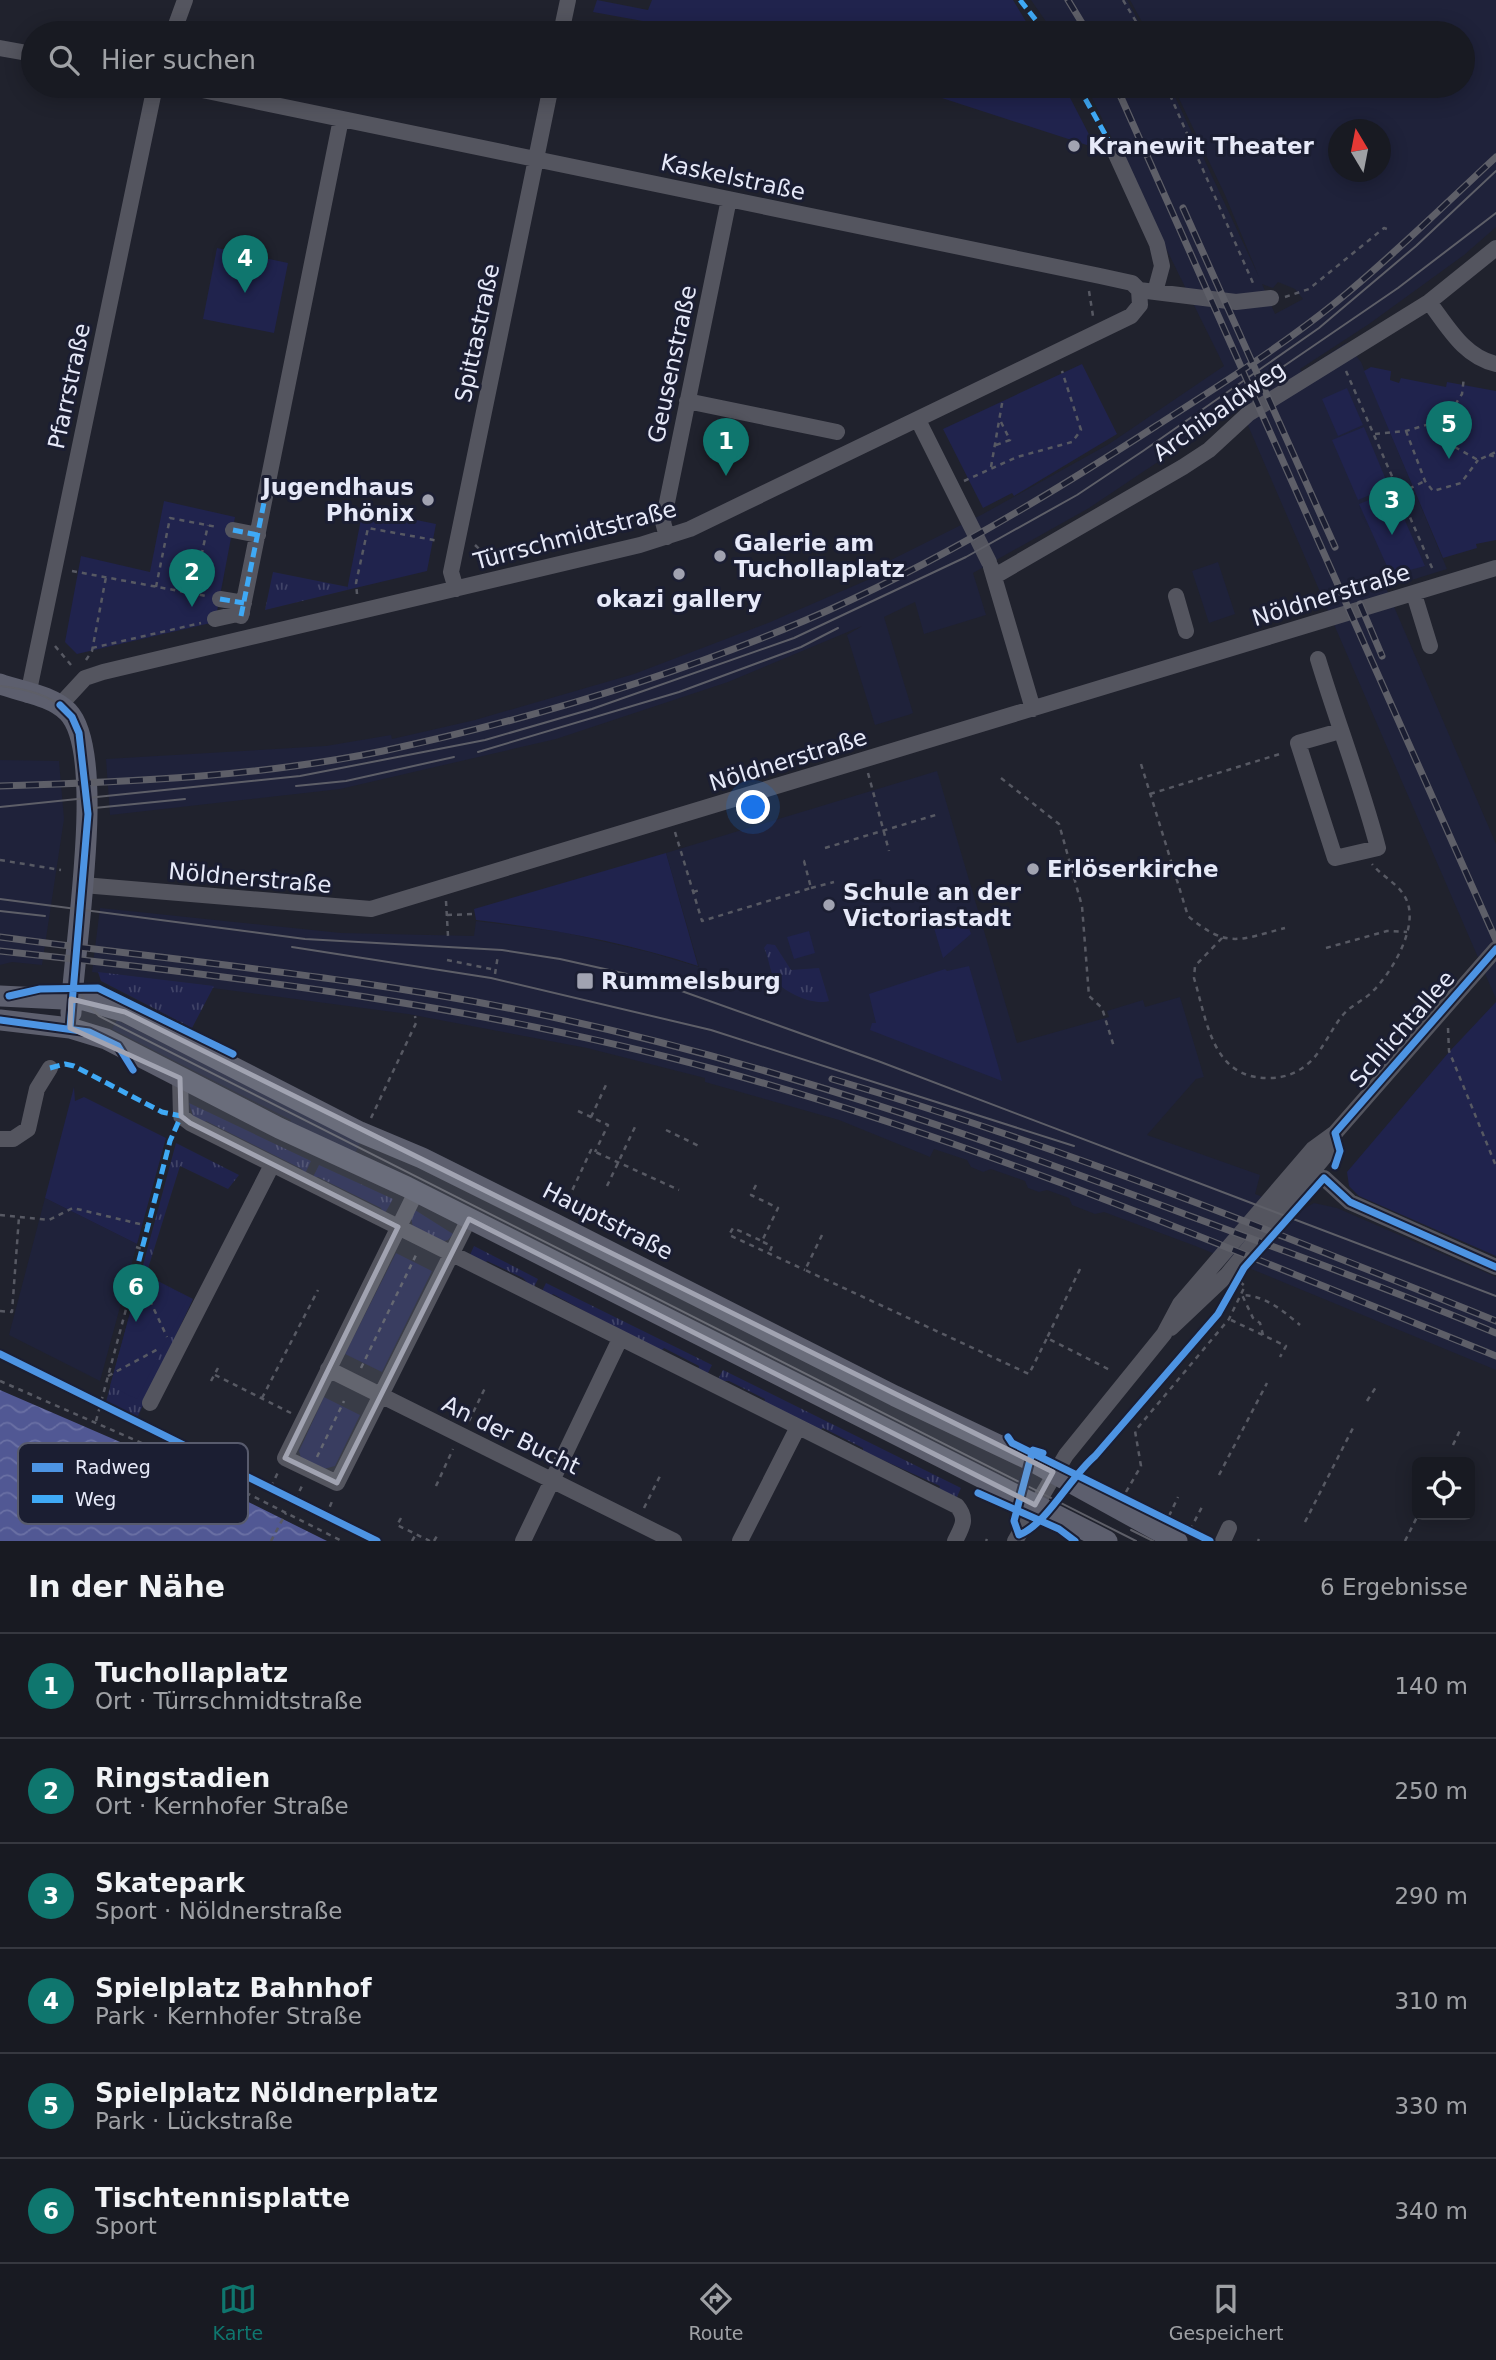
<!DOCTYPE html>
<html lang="de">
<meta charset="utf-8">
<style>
body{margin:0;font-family:"DejaVu Sans",sans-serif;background:#21232a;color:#f1f3f6}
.controls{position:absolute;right:21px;bottom:21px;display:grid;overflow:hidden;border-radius:10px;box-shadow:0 4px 18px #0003}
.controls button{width:63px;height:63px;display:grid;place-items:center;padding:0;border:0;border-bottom:2px solid #363840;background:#181a22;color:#f1f3f6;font:35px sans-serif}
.compass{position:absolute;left:1328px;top:119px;width:63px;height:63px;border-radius:50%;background:#181a22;box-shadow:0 4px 18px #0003;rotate:350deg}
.you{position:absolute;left:754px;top:808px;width:24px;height:24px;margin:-18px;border:5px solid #fff;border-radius:50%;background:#1a73e8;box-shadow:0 0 0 10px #1a73e833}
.badge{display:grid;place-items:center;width:46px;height:46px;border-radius:50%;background:#0f766e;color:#fff;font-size:23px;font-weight:700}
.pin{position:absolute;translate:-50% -58px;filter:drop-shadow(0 2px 4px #0008)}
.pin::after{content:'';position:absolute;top:37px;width:24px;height:21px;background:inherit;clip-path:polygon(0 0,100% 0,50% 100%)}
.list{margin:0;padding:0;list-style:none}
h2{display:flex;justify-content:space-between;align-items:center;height:91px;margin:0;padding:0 28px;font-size:30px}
h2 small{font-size:23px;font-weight:400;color:#9fa1a5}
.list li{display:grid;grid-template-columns:46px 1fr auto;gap:21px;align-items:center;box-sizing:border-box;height:105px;padding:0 28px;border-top:2px solid #363840}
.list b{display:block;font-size:26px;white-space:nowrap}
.list p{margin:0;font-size:23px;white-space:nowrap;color:#9fa1a5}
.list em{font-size:23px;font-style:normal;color:#9fa1a5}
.icon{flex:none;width:38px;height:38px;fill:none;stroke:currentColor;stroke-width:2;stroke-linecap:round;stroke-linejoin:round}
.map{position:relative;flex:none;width:1496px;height:1541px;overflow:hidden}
.search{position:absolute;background:#181a22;box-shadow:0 4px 18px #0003;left:21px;right:21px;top:21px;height:77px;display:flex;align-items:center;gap:18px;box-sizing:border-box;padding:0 24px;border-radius:38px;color:#9fa1a5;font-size:26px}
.sheet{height:721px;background:#181a22}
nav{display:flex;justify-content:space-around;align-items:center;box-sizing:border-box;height:98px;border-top:2px solid #363840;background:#181a22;font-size:19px;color:#9fa1a5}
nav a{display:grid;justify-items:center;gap:4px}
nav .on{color:#0f766e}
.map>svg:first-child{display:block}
.built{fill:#1f223a;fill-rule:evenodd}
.grass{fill:url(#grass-tufts)}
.green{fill:#20234d}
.water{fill:url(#water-waves)}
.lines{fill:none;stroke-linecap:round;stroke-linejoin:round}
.path{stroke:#575963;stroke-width:2.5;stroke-dasharray:5 5;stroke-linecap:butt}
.minor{stroke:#54555f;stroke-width:16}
.major{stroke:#5d5f6e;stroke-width:21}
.tram{stroke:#5e5f68;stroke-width:2}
.rail-casing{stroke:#5e5f68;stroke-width:7}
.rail{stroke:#1b1e32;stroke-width:4.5;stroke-dasharray:13;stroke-linecap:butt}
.quiet{stroke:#3fa9f5;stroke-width:5;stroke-dasharray:10 5;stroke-linecap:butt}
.cycleway-casing{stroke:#1b1e32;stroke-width:11}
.cycleway{stroke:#4d94e3;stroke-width:7}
.marked{fill:#a1a3b1;fill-opacity:0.2;stroke:#a1a3b1;stroke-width:5;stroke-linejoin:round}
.poi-dot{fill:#a1a3b1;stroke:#1b1e32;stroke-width:2.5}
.labels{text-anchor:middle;stroke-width:6;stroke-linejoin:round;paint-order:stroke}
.poi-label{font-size:23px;font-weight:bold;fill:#e6e9f8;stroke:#1b1e32;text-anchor:start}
.street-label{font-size:23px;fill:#e6e9f8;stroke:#1b1e32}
.key{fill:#1b1e32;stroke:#585b6d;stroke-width:2}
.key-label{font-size:19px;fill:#e6e9f8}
</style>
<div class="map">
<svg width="1496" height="1541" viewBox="0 0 1496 1541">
<defs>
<pattern id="grass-tufts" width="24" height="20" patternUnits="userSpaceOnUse" patternTransform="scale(1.75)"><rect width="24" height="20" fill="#20234d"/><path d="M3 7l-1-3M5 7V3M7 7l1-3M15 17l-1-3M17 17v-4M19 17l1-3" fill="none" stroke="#404367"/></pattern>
<pattern id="water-waves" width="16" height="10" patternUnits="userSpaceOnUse" patternTransform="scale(1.75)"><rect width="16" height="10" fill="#515894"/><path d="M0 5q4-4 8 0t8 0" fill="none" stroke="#6a70a4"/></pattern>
</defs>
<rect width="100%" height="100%" fill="#20222d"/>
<path class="built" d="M 1031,0 L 1127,0 L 1145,33 L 1054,33 Z
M 1130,0 L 1496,0 L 1496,227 L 1464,255 L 1369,324 L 1300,369 L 1302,372 L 1346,343 L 1361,362 L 1447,569 L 1386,588 L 1496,844 L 1496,999 L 1240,407 L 1089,508 L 973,573 L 986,615 L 924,634 L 915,602 L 884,617 L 913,713 L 908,715 L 875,725 L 847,635 L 862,626 L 728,682 L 556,739 L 340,789 L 110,815 L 106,759 L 326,746 L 391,735 L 392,739 L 475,720 L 634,674 L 768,623 L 879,575 L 879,566 L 983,514 L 1109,444 L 1224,366 L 1086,86 L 1170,86 L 1259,277 L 1225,195 L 1173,86 L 1463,86 L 1463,33 L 1148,33 ZM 1338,130 L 1380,130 L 1380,172 L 1338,172 ZM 1278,282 L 1295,289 L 1303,299 L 1275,314 L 1262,284 L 1273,288 Z
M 1218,562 L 1235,614 L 1209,623 L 1192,571 Z
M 0,760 L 59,761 L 64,819 L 42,965 L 12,962 L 0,965 Z
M 937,771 L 1017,1043 L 1109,1017 L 1107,1011 L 1143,1000 L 1145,1007 L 1180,997 L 1204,1077 L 1196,1079 L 1147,1135 L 1260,1175 L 1255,1194 L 1300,1211 L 1314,1203 L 1337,1208 L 1496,1277 L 1496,1370 L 1198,1247 L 1104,1212 L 1095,1214 L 1072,1205 L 1069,1198 L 1047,1190 L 1039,1192 L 1028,1188 L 1025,1181 L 991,1169 L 983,1172 L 971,1167 L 967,1160 L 934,1149 L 930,1157 L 839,1120 L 705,1082 L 705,1078 L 587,1048 L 408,1014 L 92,972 L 100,908 L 341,933 L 474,936 L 476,921 L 562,932 L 649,952 L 699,967 L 666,853 Z
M 117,1020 L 361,1141 L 355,1154 L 289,1124 L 291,1120 L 112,1029 Z
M 45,1198 L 137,1244 L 100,1381 L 9,1335 Z"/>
<path class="grass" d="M 273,572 L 348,587 L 347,590 L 265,610 Z
M 767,944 L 775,945 L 791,970 L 819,968 L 829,1001 C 815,1006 783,993 775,979 C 769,970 769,957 764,948 Z
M 98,972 L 214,986 L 192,1028 L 101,981 Z
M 189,1103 L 311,1161 L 304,1176 L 302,1169 L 206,1121 L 203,1124 L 193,1116 Z
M 176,1143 L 239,1175 L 228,1189 L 180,1166 L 146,1275 L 193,1299 L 137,1418 L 106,1402 Z
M 319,1165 L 393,1199 L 384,1215 L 381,1208 L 318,1177 L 312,1179 Z
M 415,1210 L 453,1234 L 448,1240 L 440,1242 L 413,1228 L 411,1217 Z
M 474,1246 L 538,1279 L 533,1289 L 523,1278 L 487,1261 L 485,1264 L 469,1257 Z
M 546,1283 L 712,1365 L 707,1375 L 698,1371 L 699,1366 L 664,1348 L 660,1352 L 553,1294 L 550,1297 L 541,1293 Z
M 723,1370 L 961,1488 L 956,1499 L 939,1489 L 940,1486 L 863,1451 L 863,1448 L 823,1428 L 820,1430 L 764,1402 L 765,1399 L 729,1381 L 717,1381 Z"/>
<path class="green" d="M 597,0 L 648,10 L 652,0 L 1013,0 L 1033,33 L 709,33 L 593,12 Z
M 905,86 L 1064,86 L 1096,148 Z
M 217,248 L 288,263 L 274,333 L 203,319 Z
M 1082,364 L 1117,434 L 1014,496 L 1012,493 L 983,508 L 943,429 Z
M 1371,367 L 1391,371 L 1390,380 L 1399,383 L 1401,378 L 1446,387 L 1447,382 L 1496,391 L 1496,540 L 1476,544 L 1477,548 L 1443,558 L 1364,371 Z
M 1347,388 L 1363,425 L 1338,436 L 1322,399 Z
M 1364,427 L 1389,487 L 1358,500 L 1332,440 Z
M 1392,491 L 1425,566 L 1391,575 L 1359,504 Z
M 164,501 L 235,517 L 215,622 L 77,654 L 65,642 L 81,556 L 150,572 Z
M 363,509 L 436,524 L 427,571 L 347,590 Z
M 666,853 L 698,966 C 625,942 552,929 476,920 L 474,909 Z
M 962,908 L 971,934 L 943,958 L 931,918 Z
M 809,931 L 815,953 L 794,959 L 787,937 Z
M 969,966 L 999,1069 L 1002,1081 L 870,1030 L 872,1023 L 876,1023 L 869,994 L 945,969 L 947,971 Z
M 1496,1002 L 1496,1256 L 1359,1196 L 1349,1186 L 1347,1172 L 1449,1052 Z
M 74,1087 L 75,1101 L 84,1097 L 166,1138 L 137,1244 L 45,1198 Z
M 396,1253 L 432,1271 L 382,1372 L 345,1354 Z
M 141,1273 L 188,1297 L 137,1399 L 110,1386 Z
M 324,1397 L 360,1415 L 335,1466 L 324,1469 L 301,1458 L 299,1451 Z"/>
<path class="water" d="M 0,1390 L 178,1467 L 327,1541 L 0,1541 Z"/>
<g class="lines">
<path class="path" d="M 1123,0 L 1143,33
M 1166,86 L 1253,283
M 1089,291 L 1093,316
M 1285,297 L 1309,289 L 1384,228 L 1390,230
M 1346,371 L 1433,570
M 1446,419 L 1453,446 L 1478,460 L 1496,452
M 1406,431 L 1425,481 L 1433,491 L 1461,483 L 1478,460
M 1375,434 L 1406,431 L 1446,419 L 1462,394 L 1464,377
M 996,445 L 1010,440 L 1001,422
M 1489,455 L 1496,457
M 991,467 L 1003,398
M 964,481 L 1017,457 L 1072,442 L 1081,430 L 1062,371
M 1400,493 L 1425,481
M 475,545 L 493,562
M 72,571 L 206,596
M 156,587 L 170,518 L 217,527
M 193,594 L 208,525
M 357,594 L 356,583 L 368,528 L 439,541
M 55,646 L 71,665
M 92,648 L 201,623
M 86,660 L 92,651 L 106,577
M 1141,764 L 1188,916 C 1227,949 1239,940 1285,928
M 868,773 L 889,851
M 1001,778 L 1059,824 L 1082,906 L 1089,996 L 1102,1008 L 1114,1047
M 1150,794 L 1283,753
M 675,832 L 702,921 L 811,888 L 804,861 L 801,862
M 825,848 L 939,814
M 0,860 L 61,870
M 811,888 L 834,882
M 693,892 L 700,890
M 446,901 L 448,936
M 447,915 L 475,914
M 1222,938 L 1195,966 L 1194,978 C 1207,1021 1212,1079 1269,1078 C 1286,1078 1300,1072 1312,1060 C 1324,1047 1331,1030 1342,1016 C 1350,1006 1361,1002 1371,993 C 1390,975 1414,935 1409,908 C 1405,886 1384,879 1372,864
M 1326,948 L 1387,931 L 1407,932
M 447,960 L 496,970
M 495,974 L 498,955
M 1448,1028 L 1449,1051 L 1496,1166
M 578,1111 L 608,1125 L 595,1152
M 591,1117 L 606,1085
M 371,1118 L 416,1023 L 415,1016
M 666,1130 L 699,1146
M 756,1185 L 751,1195 L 778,1208 L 762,1241 L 733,1228 L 729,1235 L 805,1270
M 607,1186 L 635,1127
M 564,1208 L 591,1150 L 679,1190
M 0,1215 L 49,1220 L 73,1208 L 148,1226
M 822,1235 L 805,1270 L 1029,1374 L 1047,1338
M 763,1242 L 772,1246 L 769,1253
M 136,1247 L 142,1249
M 1080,1269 L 1047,1338 L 1112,1371
M 137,1273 L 167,1337
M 0,1311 L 12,1312 L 19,1217
M 1231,1320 L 1286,1346 L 1280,1357
M 1263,1335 L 1260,1323 L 1253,1318 L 1242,1295 C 1266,1296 1282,1310 1300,1325
M 0,1354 L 377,1541
M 361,1368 L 416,1255
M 215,1375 L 291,1413
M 108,1376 L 160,1348
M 0,1381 L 183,1461 L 342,1541
M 211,1381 L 218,1368
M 262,1398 L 318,1290
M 1367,1401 L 1376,1387
M 96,1421 L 136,1272
M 469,1421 L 486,1386
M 1453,1445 L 1461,1428
M 317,1457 L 344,1401
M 1219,1475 L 1267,1383
M 436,1486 L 453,1449
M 271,1487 L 279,1470
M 1126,1492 L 1141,1466 L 1135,1431 L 1229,1319 L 1245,1286 L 1240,1282
M 295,1500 L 303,1484
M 644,1508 L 661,1474
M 326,1516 L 333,1499
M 1169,1516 L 1178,1497
M 401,1518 L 397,1525 L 430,1541
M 1305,1522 L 1355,1424
M 1190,1530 L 1203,1505
M 271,1541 L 286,1513
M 412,1541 L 416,1534
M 434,1541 L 437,1536
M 986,1541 L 987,1539
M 1258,1541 L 1259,1539
M 1405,1541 L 1418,1515"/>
<path class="minor" d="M 173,33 L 185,0
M 561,33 L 568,0
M 0,48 L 33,54
M 183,86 L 1100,276 L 1132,283 L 1139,290 L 1236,302 L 1271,298
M 1114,150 L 1157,244 L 1162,266 L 1155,292
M 1429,302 C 1448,327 1464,357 1496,364
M 687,401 L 837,432
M 918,420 L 989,562
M 233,530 L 258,535
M 667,537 L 663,522 L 729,199
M 991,567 L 1033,709
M 995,576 L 1183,467 L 1209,450 L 1248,414 L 1429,302 L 1496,248
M 456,589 L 451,572 L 551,86
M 1414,594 L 1430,646
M 1176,596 L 1186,631
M 220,599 L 244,603
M 241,616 L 341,119
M 215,619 L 242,613
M 1318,659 C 1337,722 1361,783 1378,848 L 1335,858 L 1298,743 L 1340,731
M 28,695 L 155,86
M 60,705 L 85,678 L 103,672 L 640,545 L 690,529 L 1131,316 L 1140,305 L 1139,290
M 83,885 L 371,909 L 1496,568
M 180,1078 L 181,1116 L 190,1123 L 957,1506 C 968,1519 962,1527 955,1541
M 0,1139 L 13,1139 L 28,1129 L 37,1089 L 50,1068
M 1324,1178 L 1350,1202 L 1496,1267
M 416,1192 L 285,1458 L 337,1483 L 469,1219
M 1171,1328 L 1227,1275 L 1325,1156 L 1334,1136
M 328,1369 L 674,1541
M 150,1403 L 272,1165
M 523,1541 L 620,1339
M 740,1541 L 798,1427
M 1015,1541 L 1066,1455 L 1164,1334 L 1180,1304 L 1313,1149 L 1335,1133 L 1496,949
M 1223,1541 L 1229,1528"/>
<path class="major" d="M 0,684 C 22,692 51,695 68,712 C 108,754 73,952 71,1013
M 0,996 L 84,1000 L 125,1012 L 360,1132 L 422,1158 L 555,1224 L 895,1396 L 1030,1460 L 1177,1541
M 0,1020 L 70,1028 L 106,1039 L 279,1128 L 407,1187 L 1107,1541"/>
<path class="tram" d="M 1284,366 L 1398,288 L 1496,213
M 0,686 C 61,693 80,712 85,773 C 88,811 86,847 83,885 C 79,917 69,954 78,986 C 82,999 90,1007 99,1016 L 1136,1541
M 478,752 L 679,692 L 801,647 L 838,628
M 296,786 L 346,781 L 454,757
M 0,807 L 300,776 L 485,740 L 592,709 L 794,638 L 966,557 L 1077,495 L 1143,451 L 1319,328 L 1416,246 L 1496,171
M 84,809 L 185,799
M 0,899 L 305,939 L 502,950 L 560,959 L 645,978 L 878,1061 L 1496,1296
M 0,911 L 45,916
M 292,947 L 491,978 L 711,1030 L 1074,1146
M 1131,1530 L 1153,1541"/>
<g class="rail-casing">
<path id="rail" d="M 1068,0 L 1088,33
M 1116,86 L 1496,940
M 1183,208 L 1335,547
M 1360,604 L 1382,656
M 0,786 C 127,782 258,777 383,751 C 518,722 654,682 782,630 C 913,577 1038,502 1156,426 C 1217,387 1279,348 1335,303 C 1392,257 1443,206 1496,157
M 0,937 C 186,962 373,978 557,1018 C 771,1064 977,1136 1182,1213 C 1287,1252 1393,1290 1496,1333
M 0,951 C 241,977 483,1006 717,1070 C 984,1143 1240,1253 1496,1356
M 832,1079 C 1058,1145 1278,1233 1496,1321"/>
</g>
<use href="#rail" class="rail"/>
<path class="quiet" d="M 1020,0 L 1046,33
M 1078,86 L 1114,150
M 233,530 L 258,535
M 220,599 L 244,603
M 241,616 L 269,478
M 50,1068 L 65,1064 L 74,1066 L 162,1112 L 181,1116 L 170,1141 L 136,1272"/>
<g class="cycleway-casing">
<path id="cycleway" d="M 60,705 L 72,717 L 79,733 L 88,814 L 70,1028
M 9,996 L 40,989 L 98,988 L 233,1054
M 0,1020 L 89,1032 L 118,1046 L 133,1070
M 1335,1166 L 1340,1151 L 1335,1133 L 1496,949
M 0,1354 L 377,1541
M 1008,1437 L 1012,1443 L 1210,1541
M 978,1493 L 1059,1529 L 1075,1541
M 1019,1535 C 1047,1524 1070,1477 1095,1456 L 1218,1314 L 1244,1268 L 1324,1178 L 1350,1202 L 1496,1267
M 1019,1535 L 1014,1521 L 1030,1460 L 1033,1450 L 1043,1453"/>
</g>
<use href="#cycleway" class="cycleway"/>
</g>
<path class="marked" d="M 71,999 L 125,1012 L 1053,1472 L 1035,1505 L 469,1219 L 337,1483 L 285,1458 L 398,1227 L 190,1123 L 181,1116 L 180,1078 L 70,1028 Z"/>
<g class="poi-dot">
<circle cx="1074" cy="146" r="7"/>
<circle cx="428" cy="500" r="7"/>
<circle cx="720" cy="556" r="7"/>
<circle cx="679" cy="574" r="7"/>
<circle cx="1033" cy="869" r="7"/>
<circle cx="829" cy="905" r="7"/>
<rect x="576" y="972" width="18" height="18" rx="3.5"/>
</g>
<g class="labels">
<g class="poi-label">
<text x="1088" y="154">Kranewit Theater</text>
<text x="414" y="495" text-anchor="end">Jugendhaus<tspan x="414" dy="26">Phönix</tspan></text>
<text x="734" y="551">Galerie am<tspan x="734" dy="26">Tuchollaplatz</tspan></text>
<text x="679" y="607" text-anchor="middle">okazi gallery</text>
<text x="1047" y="877">Erlöserkirche</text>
<text x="843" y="900">Schule an der<tspan x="843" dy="26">Victoriastadt</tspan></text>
<text x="601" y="989">Rummelsburg</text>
</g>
<g class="street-label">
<text transform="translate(733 177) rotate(12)" y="8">Kaskelstraße</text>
<text transform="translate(477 333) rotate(-78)" y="8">Spittastraße</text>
<text transform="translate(672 364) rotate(-78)" y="8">Geusenstraße</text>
<text transform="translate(69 386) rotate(-78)" y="8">Pfarrstraße</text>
<text transform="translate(1219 411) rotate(-35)" y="8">Archibaldweg</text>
<text transform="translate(575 535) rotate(-15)" y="8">Türrschmidtstraße</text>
<text transform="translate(1331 595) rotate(-17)" y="8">Nöldnerstraße</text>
<text transform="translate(788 760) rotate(-17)" y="8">Nöldnerstraße</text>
<text transform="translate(250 878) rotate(5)" y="8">Nöldnerstraße</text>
<text transform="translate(1402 1029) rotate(-49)" y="8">Schlichtallee</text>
<text transform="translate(608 1221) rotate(27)" y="8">Hauptstraße</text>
<text transform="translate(511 1435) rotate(26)" y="8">An der Bucht</text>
</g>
</g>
<rect x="18" y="1443" width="230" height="81" rx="10" class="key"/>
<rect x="32" y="1463" width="31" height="9" fill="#4d94e3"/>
<rect x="32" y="1495" width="31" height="8" fill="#3fa9f5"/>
<g class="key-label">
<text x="75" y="1474">Radweg</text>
<text x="75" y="1506">Weg</text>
</g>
</svg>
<div class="controls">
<button><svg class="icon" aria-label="locate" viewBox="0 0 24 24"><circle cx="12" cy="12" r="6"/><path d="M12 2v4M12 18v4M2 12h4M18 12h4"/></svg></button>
</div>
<svg class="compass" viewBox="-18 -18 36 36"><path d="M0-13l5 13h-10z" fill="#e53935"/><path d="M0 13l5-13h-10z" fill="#9fa1a5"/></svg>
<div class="you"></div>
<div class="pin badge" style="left:726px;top:476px">1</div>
<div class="pin badge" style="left:192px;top:607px">2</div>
<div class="pin badge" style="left:1392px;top:535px">3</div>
<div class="pin badge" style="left:245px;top:293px">4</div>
<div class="pin badge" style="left:1449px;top:459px">5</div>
<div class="pin badge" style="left:136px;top:1322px">6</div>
<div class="search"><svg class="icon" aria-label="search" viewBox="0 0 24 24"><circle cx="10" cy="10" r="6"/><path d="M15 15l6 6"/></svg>Hier suchen</div>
</div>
<section class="sheet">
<h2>In der Nähe<small>6 Ergebnisse</small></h2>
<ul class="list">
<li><span class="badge">1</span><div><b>Tuchollaplatz</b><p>Ort · Türrschmidtstraße</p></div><em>140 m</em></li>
<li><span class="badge">2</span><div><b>Ringstadien</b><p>Ort · Kernhofer Straße</p></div><em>250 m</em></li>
<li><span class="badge">3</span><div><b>Skatepark</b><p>Sport · Nöldnerstraße</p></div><em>290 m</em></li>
<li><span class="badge">4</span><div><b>Spielplatz Bahnhof</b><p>Park · Kernhofer Straße</p></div><em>310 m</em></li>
<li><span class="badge">5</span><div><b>Spielplatz Nöldnerplatz</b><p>Park · Lückstraße</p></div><em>330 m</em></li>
<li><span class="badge">6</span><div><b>Tischtennisplatte</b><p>Sport</p></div><em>340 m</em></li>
</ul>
</section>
<nav>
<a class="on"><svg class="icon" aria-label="map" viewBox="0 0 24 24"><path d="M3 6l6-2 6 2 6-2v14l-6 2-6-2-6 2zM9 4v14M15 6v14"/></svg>Karte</a>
<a><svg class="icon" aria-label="directions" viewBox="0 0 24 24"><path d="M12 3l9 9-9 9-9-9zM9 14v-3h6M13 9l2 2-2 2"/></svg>Route</a>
<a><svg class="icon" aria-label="saved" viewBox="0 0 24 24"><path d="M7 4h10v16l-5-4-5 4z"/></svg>Gespeichert</a>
</nav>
